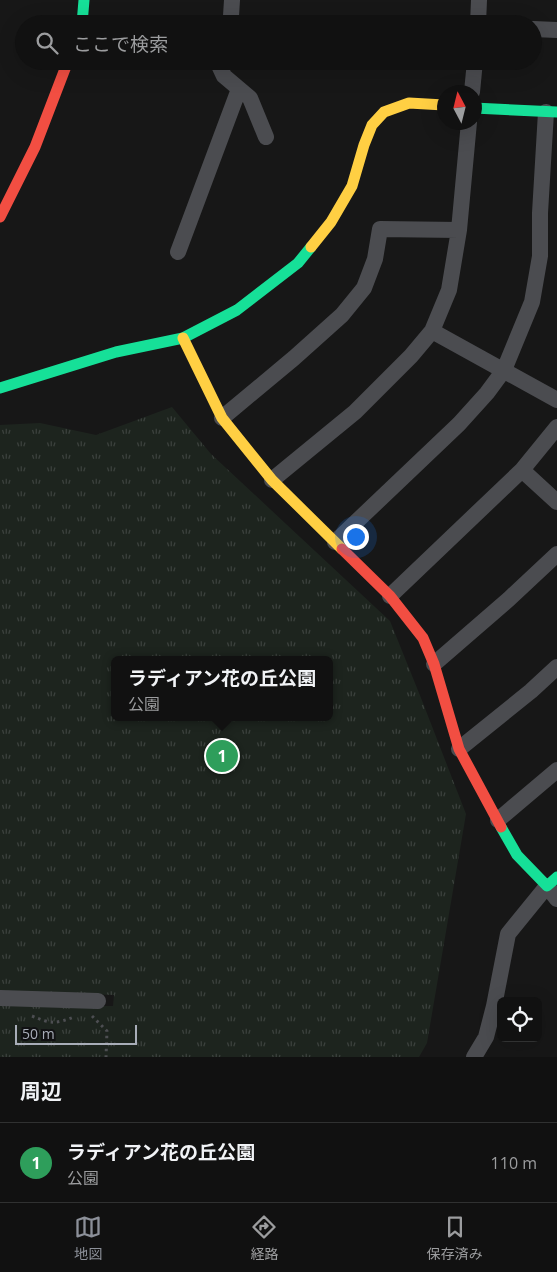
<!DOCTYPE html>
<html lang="ja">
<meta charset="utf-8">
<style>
body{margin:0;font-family:"Open Sans","Noto Sans JP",sans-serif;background:#1a1a1a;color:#f1f3f6}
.controls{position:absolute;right:15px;bottom:15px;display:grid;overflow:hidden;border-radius:8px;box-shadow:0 5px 20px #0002}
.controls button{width:45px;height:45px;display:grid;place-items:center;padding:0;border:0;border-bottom:1px solid #303131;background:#111;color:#f1f3f6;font:25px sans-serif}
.compass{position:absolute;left:437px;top:85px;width:45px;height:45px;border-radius:50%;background:#111;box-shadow:0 5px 20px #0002;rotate:353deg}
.scale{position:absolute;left:15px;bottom:12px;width:122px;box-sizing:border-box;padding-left:5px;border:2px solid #a8adb8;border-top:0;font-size:14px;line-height:18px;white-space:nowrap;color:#a8adb8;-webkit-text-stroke:4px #111113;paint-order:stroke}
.you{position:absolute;left:355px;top:536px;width:18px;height:18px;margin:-12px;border:4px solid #fff;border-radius:50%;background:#1a73e8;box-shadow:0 0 0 8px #1a73e833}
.badge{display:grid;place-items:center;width:32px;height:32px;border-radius:50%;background:#8c9099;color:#fff;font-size:16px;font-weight:700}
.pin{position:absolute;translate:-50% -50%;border:2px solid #fff;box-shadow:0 1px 5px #0006}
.popup{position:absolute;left:111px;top:656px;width:222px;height:65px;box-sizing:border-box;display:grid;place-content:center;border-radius:8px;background:#111;filter:drop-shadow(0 1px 4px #0005);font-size:16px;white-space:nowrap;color:#9c9d9f}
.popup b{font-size:19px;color:#f1f3f6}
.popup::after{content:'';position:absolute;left:50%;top:100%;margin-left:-10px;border:10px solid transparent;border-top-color:#111}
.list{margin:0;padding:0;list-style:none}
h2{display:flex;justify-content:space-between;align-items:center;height:65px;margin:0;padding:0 20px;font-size:21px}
h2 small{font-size:16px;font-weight:400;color:#9c9d9f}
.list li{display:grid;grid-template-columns:32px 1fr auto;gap:15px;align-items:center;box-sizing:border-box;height:80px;padding:0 20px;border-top:1px solid #303131}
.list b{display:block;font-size:19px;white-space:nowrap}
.list p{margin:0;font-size:16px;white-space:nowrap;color:#9c9d9f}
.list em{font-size:16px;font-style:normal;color:#9c9d9f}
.icon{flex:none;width:28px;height:28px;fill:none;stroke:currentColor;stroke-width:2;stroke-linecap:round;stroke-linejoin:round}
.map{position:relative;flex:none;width:557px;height:1057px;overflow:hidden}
.search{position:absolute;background:#111;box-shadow:0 5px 20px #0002;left:15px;right:15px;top:15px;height:55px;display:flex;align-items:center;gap:12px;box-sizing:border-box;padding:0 18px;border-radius:28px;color:#9c9d9f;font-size:19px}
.sheet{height:145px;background:#111}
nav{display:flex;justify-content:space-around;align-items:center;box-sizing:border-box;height:70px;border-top:1px solid #303131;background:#111;font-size:14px;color:#9c9d9f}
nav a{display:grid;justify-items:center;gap:2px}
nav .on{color:#8c9099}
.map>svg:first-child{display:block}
.park{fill:url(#park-tufts);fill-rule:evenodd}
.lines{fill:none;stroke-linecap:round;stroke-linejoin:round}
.path{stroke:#4d4e52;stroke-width:3;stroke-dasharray:2.5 4;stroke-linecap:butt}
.street{stroke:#4b4c50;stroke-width:16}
.fast{stroke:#16e098;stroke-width:11}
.slow{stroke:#ffcf43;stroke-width:11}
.jam{stroke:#f24e42;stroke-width:11}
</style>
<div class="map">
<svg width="557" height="1057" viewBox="0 0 557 1057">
<defs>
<pattern id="park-tufts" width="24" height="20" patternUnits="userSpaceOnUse" patternTransform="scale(1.25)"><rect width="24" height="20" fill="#1d241e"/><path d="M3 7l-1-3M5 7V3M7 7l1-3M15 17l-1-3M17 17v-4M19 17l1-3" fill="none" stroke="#3b413d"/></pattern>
</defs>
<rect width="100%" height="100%" fill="#171717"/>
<path class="park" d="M 172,407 L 211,454 L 390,621 L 421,698 L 466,814 L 427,1043 L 419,1057 L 0,1057 L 0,1006 L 113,1006 L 114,995 L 0,991 L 0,425 L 40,423 L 96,435 ZM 114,660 L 330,660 L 330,717 L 114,717 Z"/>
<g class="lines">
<path class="path" d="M 32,1016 C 51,1024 55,1024 74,1017
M 92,1016 L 107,1031 L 106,1057"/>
<path class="street" d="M 229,24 L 231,16 L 232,0
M 478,24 L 479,0
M 533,29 L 557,30
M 217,61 L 224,76 L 250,98 L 266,137
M 472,92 L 475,61
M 178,252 L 239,89
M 432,331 L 557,400
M 222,418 L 294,358 L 342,315 L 364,288 L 375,259 L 380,229 L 459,230
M 522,470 L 557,502
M 272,480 L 355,412 L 411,356 L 432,331 L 449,290 L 459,230 L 469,122
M 335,542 L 459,424 L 487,393 L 504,370 L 532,302 L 540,256 L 540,213 L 546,112
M 390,596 L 522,470 L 557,427
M 434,664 L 509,599 L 557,554
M 459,749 L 531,691 L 557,667
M 498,820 L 557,770
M 0,998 L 98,1001
M 474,1057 L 486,1037 L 494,1006 L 508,934 L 547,886 L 557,899"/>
<path class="fast" d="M 82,24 L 84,0
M 474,108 L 557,112
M 0,388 L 116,352 L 183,338 L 237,310 L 298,263 L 311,247
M 501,827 L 517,855 L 547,886 L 557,877"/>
<path class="slow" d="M 311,247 L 331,222 L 352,186 L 364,145 L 372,125 L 384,112 L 409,103 L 444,105
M 183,338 L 222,418 L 272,480 L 342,549"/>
<path class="jam" d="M 0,217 L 35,147 L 68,61
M 342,549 L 390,596 L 423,638 L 434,664 L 459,749 L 501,827"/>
</g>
</svg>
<div class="controls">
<button><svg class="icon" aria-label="locate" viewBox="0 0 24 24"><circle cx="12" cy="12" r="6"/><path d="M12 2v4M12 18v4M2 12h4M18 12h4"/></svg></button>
</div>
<svg class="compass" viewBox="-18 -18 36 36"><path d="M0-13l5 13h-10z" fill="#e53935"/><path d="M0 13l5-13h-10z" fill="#9c9d9f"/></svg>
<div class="scale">50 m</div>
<div class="you"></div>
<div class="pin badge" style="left:222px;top:756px;background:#2e9e5b">1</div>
<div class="popup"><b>ラディアン花の丘公園</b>公園</div>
<div class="search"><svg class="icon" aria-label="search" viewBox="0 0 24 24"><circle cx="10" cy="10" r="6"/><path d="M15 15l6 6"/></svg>ここで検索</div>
</div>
<section class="sheet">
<h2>周辺<small></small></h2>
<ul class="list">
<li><span class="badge" style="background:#2e9e5b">1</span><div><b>ラディアン花の丘公園</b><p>公園</p></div><em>110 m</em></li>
</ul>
</section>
<nav>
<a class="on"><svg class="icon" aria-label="map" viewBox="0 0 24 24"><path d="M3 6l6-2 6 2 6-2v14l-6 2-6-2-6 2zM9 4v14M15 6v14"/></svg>地図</a>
<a><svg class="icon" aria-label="directions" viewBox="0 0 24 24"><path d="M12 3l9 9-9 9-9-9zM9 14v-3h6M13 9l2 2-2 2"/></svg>経路</a>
<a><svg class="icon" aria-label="saved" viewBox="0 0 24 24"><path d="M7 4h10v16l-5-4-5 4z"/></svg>保存済み</a>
</nav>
